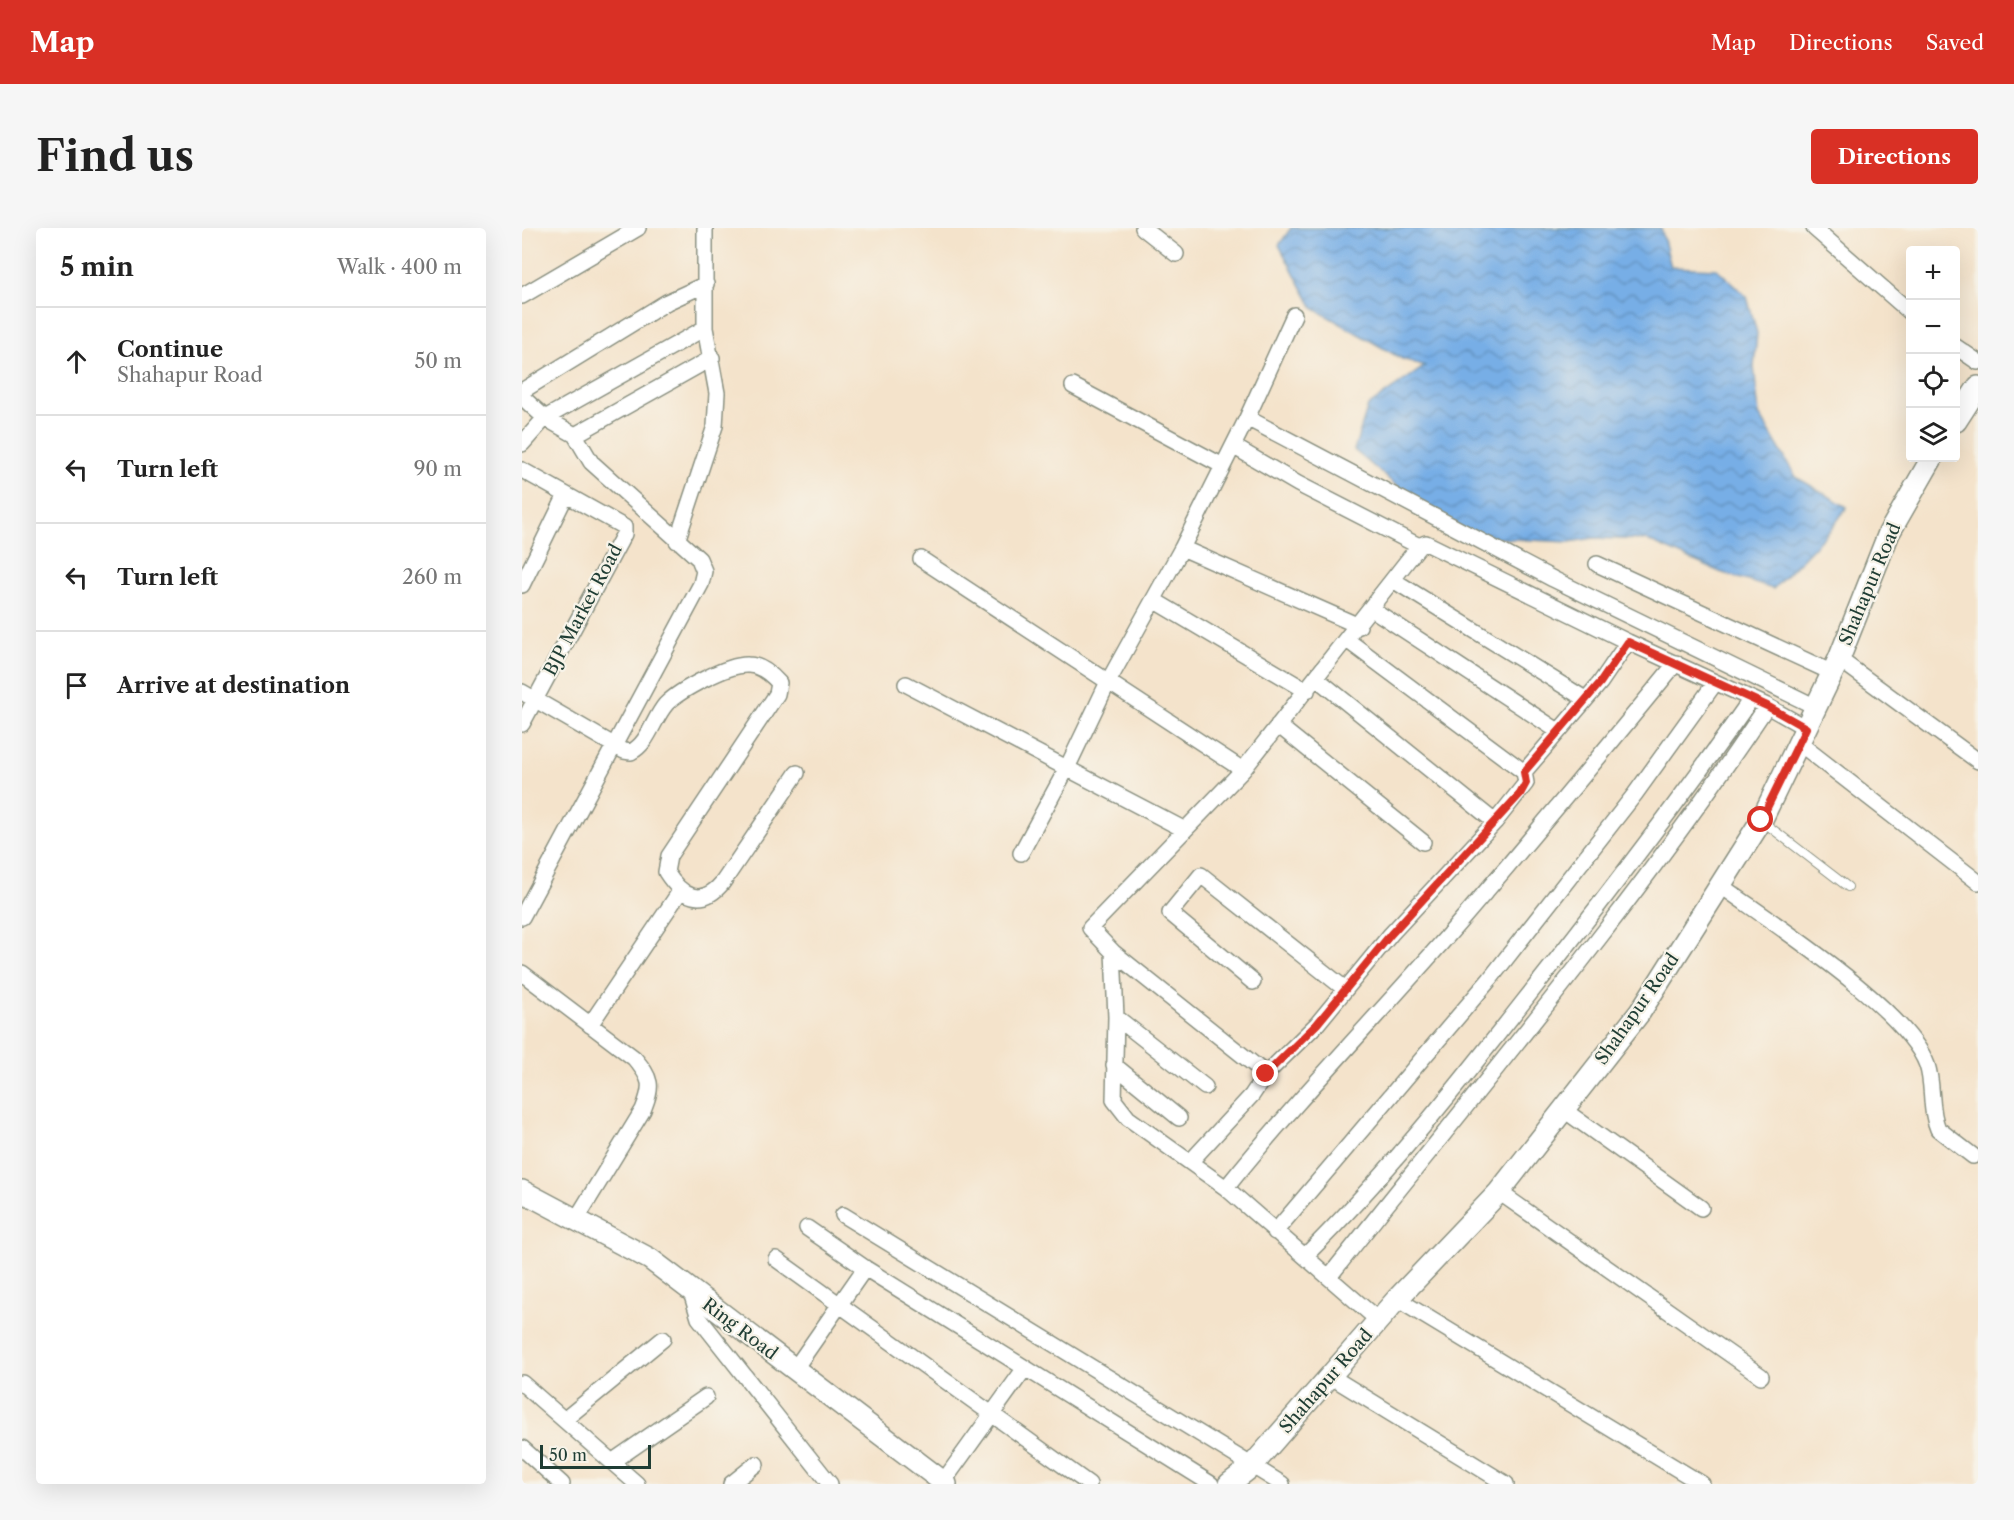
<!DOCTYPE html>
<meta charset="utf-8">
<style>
body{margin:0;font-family:"Libre Caslon Text",serif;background:#f6f6f6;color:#222}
.controls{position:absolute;right:18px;top:18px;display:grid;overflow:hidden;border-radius:6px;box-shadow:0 6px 24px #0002}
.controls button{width:54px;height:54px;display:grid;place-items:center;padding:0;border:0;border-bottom:2px solid #e0e0e0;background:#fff;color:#222;font:30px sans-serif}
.scale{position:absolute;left:18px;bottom:15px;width:111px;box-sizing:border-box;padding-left:6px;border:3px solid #1f3d34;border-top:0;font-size:16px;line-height:21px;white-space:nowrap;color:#1f3d34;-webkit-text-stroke:4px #f7f3e8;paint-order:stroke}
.stop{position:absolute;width:18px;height:18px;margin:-14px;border:4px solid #d93025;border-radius:50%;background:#fff}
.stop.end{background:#d93025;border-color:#fff;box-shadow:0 2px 6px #0008}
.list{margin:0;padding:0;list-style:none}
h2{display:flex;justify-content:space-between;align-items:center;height:78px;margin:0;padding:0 24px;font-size:26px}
h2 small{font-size:20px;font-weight:400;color:#767676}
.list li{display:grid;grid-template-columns:39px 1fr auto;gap:18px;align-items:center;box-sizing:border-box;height:108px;padding:0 24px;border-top:2px solid #e0e0e0}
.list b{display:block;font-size:22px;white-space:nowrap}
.list p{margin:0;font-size:20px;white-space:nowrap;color:#767676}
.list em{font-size:20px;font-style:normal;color:#767676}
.icon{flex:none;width:33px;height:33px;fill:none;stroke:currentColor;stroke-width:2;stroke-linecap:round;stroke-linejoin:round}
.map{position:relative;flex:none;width:1456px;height:1256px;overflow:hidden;border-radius:6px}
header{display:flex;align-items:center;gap:36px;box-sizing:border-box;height:84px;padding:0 30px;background:#d93025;color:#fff}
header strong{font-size:28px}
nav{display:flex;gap:33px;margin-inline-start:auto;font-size:21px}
.intro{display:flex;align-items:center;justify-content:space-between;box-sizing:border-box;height:144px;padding:0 36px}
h1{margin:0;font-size:42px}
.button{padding:15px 27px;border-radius:6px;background:#d93025;color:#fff;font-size:21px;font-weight:700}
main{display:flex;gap:36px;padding:0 36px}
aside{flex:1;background:#fff;border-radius:6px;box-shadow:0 6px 24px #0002}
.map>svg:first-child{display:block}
.water{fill:url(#water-waves);stroke:#4b768d;stroke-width:1.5}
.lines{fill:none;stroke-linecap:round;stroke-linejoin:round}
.lane-casing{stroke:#8a9080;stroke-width:10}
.street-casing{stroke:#8a9080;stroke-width:18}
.secondary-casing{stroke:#8a9080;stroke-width:24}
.lane{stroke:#fff;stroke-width:8}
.street{stroke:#fff;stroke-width:15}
.secondary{stroke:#fff;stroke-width:21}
.route{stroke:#d93025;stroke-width:8}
.labels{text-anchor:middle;stroke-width:4.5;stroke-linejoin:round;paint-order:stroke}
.street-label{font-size:18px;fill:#1f3d34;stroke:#f7f3e8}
</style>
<header>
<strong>Map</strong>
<nav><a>Map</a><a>Directions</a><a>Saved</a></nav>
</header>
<div class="intro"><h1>Find us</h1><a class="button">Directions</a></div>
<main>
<aside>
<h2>5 min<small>Walk · 400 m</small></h2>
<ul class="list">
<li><svg class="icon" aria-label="ahead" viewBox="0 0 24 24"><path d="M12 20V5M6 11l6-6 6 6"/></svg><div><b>Continue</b><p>Shahapur Road</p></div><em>50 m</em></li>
<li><svg class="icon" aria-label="left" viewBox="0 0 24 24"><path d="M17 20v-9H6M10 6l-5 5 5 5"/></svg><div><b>Turn left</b></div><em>90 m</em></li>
<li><svg class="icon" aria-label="left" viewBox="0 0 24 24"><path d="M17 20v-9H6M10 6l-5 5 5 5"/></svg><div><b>Turn left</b></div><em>260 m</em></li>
<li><svg class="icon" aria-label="arrive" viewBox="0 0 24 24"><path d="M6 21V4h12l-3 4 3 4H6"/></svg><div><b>Arrive at destination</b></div></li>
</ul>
</aside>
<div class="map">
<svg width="1456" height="1256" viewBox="0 0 1456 1256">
<defs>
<pattern id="water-waves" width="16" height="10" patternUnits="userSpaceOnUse" patternTransform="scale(1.5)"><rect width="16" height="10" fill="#77aee6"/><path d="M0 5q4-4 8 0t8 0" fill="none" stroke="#618fbb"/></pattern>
</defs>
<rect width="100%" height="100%" fill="#f7f3e8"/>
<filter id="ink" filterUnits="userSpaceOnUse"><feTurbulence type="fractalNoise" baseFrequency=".0167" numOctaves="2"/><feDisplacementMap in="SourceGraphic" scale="12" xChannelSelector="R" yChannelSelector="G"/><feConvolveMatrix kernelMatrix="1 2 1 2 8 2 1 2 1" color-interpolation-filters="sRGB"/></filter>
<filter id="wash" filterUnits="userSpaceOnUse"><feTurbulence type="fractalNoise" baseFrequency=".008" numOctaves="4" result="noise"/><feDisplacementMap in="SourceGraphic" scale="24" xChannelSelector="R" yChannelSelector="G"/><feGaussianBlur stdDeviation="1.35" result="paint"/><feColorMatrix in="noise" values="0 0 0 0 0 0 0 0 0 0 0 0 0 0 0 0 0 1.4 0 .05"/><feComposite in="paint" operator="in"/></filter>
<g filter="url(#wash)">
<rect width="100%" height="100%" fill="#f4e3cb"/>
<path class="water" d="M 769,0 L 1139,0 L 1149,39 L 1195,41 L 1225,69 L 1235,105 L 1232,139 L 1237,186 L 1274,249 L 1325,279 L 1310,300 L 1251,361 L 1198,344 L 1124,312 L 1072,310 L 1047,314 L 953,309 L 893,273 L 832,222 L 846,178 L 903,138 L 880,131 L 791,80 L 757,17 Z"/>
</g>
<g filter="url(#ink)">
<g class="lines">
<g class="lane-casing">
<path id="lane" d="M 1240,593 L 1326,659"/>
</g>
<g class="street-casing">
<path id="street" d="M 621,0 L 654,26
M 1292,0 L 1388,84
M 0,68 L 116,0
M 1434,119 L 1456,134
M 551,158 L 701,238
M 0,163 L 145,74 L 184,56
M 0,169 L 23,190 L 53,207 L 69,234 L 177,331 L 182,343 L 179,356 L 0,689
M 725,190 L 1031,351 L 1294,479
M 53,207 L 190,130
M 0,216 L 23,190 L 183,100
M 711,218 L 776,256 L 897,318
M 0,242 L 102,299 L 102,306 L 0,496
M 155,313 L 193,198 L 195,165 L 183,100 L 183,0
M 660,320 L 837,398
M 399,331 L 721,542
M 1075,336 L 1311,445
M 871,352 L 1063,471
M 0,357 L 44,267
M 633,373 L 785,463
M 850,381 L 1036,503
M 1317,431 L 1456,533
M 794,450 L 973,594
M 384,456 L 663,602
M 0,464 L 102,523 L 109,524 C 127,515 131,491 144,476 C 158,462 206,436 226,437 C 239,437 249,446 257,455 L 255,466 L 147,628 L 144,644 C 160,669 180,680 201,654 L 275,545
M 756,497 L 901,614
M 1277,515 L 1456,654
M 1002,544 L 1078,455 L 1106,414
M 499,625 L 545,540 L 586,454 L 660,320 L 725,190 L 772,87
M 1198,657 C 1249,694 1385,781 1405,837 C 1412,857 1407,881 1416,901 L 1451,928
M 591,724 L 744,846
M 0,745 L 112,830 C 130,851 131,857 121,882 L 55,990
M 731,754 L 648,685 L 679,647 L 823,761
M 594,789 L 683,859
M 68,797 L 159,662
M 592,837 L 657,890
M 1042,882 L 1179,980
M 669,933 L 730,867 L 744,846 L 795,796 L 869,706 L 973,594 L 1004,555 L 1002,544 L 825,412
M 704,960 C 773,874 850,794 923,711 C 1002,620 1078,528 1154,435
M 977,964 L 1239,1148
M 321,987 L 760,1256
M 285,1000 L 343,1040 L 689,1256
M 753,1004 L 968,751 L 1113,566 L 1193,455
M 783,1028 C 863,949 933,861 1002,773 C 1080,674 1157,574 1229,471
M 254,1031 L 567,1256
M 807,1049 C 956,861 1112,678 1245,478
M 169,1064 L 177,1090 L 308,1256
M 875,1071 L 1180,1256
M 857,1093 L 704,960 L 606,890 L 592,872 L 594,789 L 591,724 L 568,700 L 721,542 L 897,318 L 904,315 L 1106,414 L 1245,478 L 1284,500
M 272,1142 L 343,1040
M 808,1148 L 984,1256
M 0,1155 L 115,1256
M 42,1192 L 141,1111
M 0,1220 L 40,1256
M 90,1234 L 184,1169
M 421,1254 L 503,1140
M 209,1256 L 234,1236"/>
</g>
<g class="secondary-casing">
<path id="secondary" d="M 1434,193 L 1456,159
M 0,963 L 128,1031 L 424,1256
M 707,1256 L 729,1239 L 875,1071 L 977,964 L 1118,784 L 1239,593 L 1317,431 L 1367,305 L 1410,230"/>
</g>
<use href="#lane" class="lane"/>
<use href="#street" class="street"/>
<use href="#secondary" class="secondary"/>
</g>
</g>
<g class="lines" filter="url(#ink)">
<path class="route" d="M 744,846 L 795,796 L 869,706 L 998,566 L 1004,555 L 1002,544 L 1078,455 L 1106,414 L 1245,478 L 1284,500 L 1239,592"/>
</g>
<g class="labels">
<g class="street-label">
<text transform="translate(1348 356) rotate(-67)" y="6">Shahapur Road</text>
<text transform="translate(61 382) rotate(-62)" y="6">BJP Market Road</text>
<text transform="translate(1115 781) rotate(-55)" y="6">Shahapur Road</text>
<text transform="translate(218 1101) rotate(37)" y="6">Ring Road</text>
<text transform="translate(804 1153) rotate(-49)" y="6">Shahapur Road</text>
</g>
</g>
</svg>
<div class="controls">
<button>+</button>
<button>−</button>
<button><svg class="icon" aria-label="locate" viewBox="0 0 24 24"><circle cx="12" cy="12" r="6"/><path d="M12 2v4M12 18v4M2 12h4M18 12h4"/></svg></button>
<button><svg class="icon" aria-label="layers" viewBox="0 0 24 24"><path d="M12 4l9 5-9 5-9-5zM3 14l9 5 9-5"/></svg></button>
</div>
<div class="scale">50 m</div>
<div class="stop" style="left:1239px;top:592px"></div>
<div class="stop end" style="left:744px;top:846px"></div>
</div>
</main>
